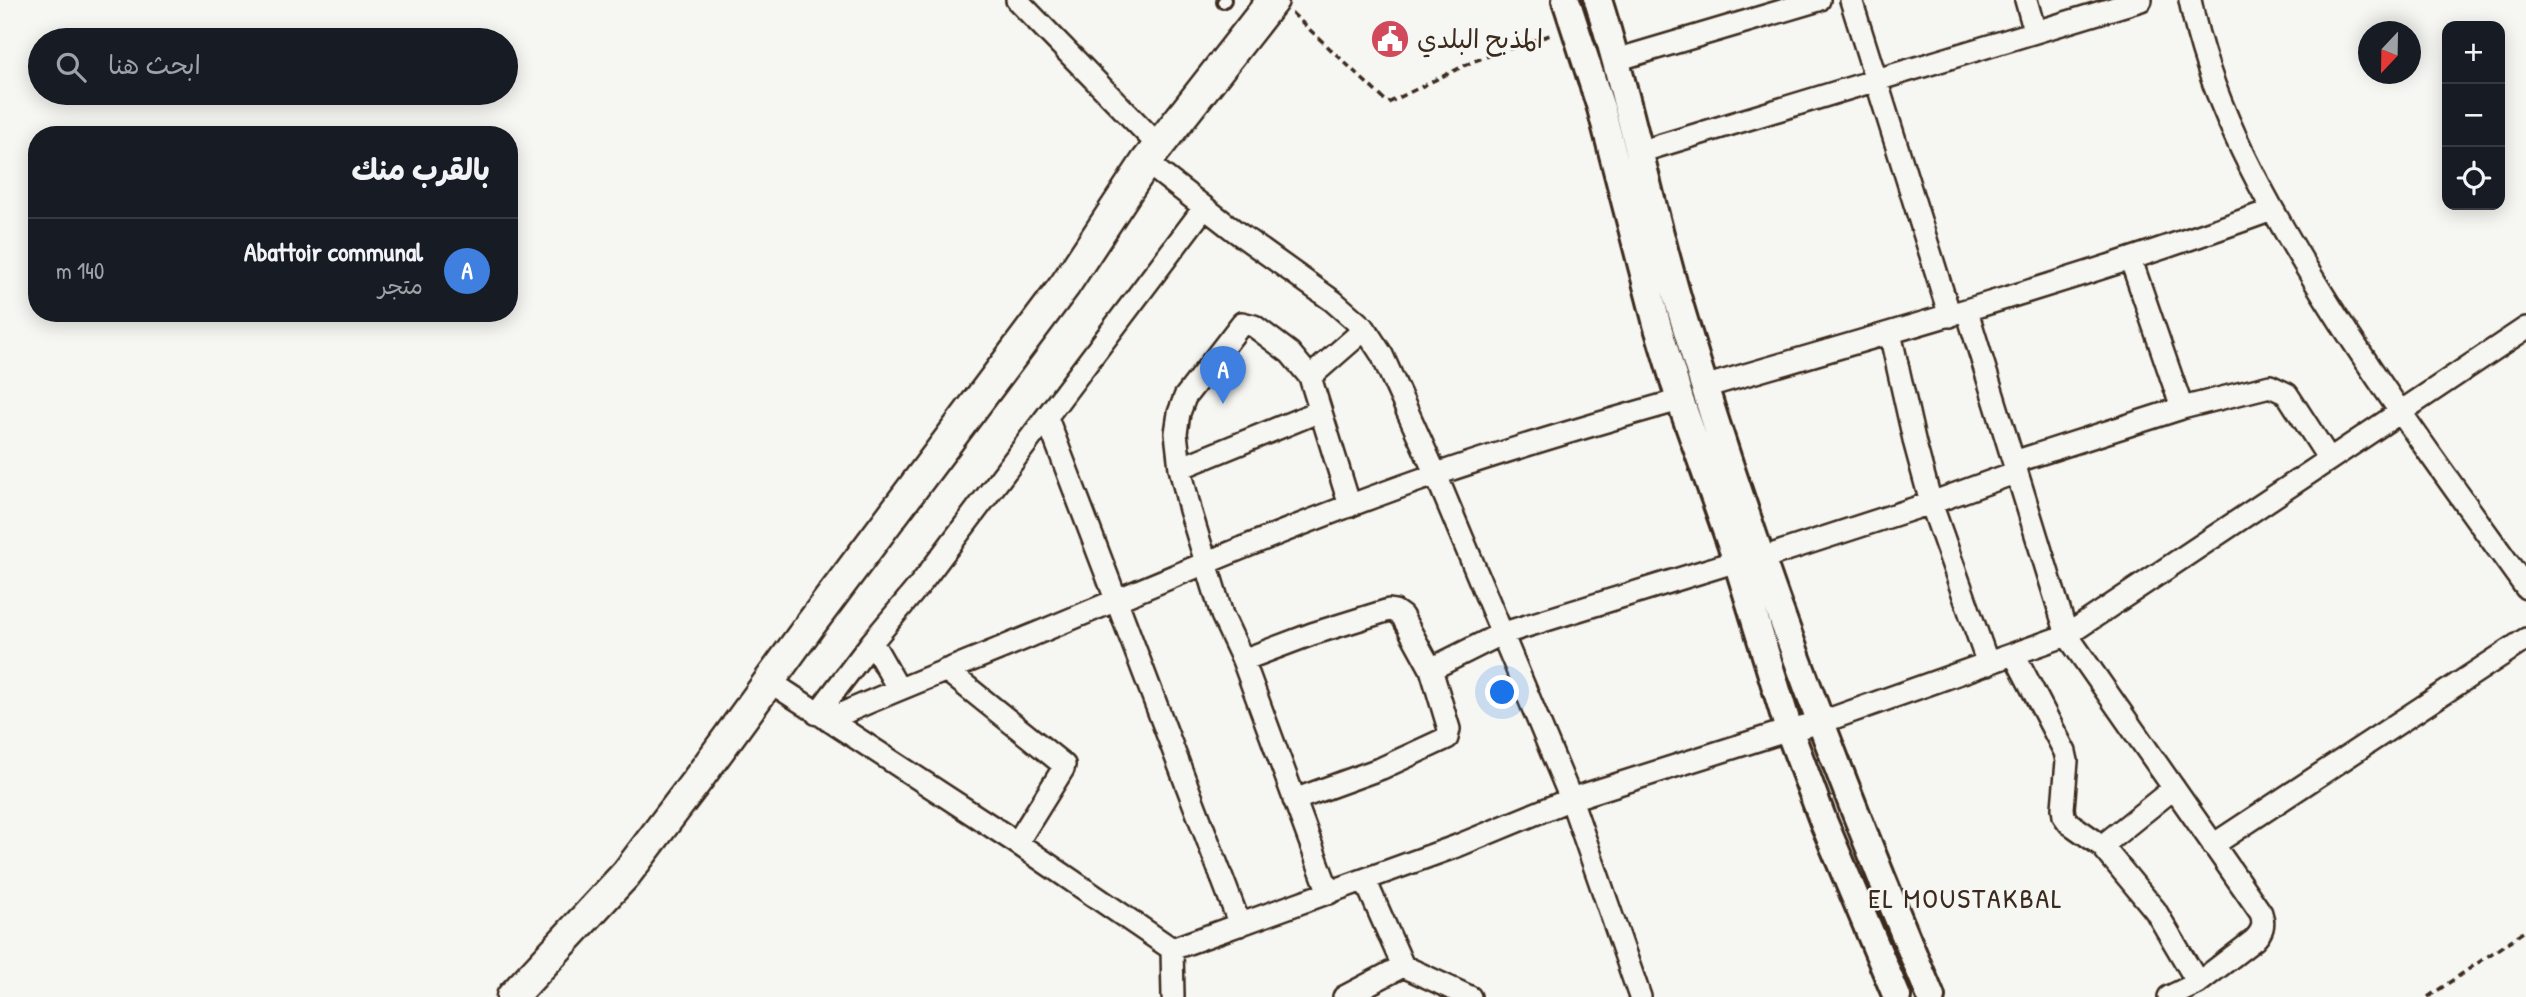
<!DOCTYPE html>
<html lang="ar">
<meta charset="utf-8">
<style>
body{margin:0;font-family:"Patrick Hand","Playpen Sans Arabic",sans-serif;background:#20242c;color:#f1f3f6;direction:rtl}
.controls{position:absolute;right:21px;top:21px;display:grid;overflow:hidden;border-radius:14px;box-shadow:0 4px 18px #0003}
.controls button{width:63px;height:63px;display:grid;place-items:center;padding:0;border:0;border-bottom:2px solid #363941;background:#171b24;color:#f1f3f6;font:35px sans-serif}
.compass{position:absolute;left:2358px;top:21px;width:63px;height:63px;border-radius:50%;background:#171b24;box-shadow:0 4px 18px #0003;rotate:202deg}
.you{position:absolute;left:1503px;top:693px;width:24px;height:24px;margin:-18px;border:5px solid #fff;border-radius:50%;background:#1a73e8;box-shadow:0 0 0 10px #1a73e833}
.badge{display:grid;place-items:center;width:46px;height:46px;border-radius:50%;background:#d1495b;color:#fff;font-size:23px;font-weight:700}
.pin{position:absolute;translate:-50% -58px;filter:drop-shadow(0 2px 4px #0008)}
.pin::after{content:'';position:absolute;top:37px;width:24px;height:21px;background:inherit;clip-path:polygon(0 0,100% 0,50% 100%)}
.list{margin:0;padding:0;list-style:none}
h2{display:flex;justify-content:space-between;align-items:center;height:91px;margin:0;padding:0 28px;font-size:30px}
h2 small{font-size:23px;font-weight:400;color:#9ea1a6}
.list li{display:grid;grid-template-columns:46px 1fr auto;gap:21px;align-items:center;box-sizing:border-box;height:105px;padding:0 28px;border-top:2px solid #363941}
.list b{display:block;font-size:26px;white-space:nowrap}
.list p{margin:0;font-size:23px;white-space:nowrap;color:#9ea1a6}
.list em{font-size:23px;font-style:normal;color:#9ea1a6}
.icon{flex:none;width:38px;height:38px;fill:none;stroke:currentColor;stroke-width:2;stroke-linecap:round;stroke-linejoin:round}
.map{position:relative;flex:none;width:2526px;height:997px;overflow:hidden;direction:ltr}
.search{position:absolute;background:#171b24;box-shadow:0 4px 18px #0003;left:28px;top:28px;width:490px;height:77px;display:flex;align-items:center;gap:18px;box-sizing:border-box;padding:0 24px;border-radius:38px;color:#9ea1a6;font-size:26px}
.panel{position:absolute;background:#171b24;box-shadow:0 4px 18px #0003;left:28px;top:126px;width:490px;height:196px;border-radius:28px;direction:rtl}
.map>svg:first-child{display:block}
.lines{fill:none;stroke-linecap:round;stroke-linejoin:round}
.service-casing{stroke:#3b2a1e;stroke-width:16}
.minor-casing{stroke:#3b2a1e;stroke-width:26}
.tertiary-casing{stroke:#3b2a1e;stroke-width:32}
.secondary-casing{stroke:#3b2a1e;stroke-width:35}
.path{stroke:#3b2a1e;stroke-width:3.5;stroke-dasharray:7 5;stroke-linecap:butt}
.service{stroke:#f6f6f2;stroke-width:10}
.minor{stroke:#f6f6f2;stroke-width:21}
.tertiary{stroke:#f6f6f2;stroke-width:26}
.secondary{stroke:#f6f6f2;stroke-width:30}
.labels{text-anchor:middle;stroke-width:5;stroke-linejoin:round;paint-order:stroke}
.poi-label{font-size:26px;fill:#3b2a1e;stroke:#f6f6f2;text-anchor:start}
.neighbourhood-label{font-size:28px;letter-spacing:2px;fill:#3b2a1e;stroke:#f6f6f2}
</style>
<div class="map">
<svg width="2526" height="997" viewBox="0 0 2526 997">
<rect width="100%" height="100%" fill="#f6f6f2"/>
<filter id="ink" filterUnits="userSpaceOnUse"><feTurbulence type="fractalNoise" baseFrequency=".0143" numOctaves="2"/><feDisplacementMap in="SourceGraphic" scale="14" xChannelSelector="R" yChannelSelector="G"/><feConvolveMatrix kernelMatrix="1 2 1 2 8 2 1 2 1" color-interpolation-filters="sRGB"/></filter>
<g filter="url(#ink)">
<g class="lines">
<g class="service-casing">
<path id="service" d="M 1223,2 L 1225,0"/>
</g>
<g class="minor-casing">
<path id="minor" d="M 1017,0 L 1159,146
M 1851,0 L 1950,316
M 2026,0 L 2035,32
M 2190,0 C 2209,96 2256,184 2306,267 C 2373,378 2450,482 2526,588
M 1616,60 L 1819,0
M 1639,152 L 2141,0
M 1146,162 L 1235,231 L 1333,301 L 1365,329 L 1382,355 L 1436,475 L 1571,799 L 1640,997
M 2131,260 L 2182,408
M 1967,311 L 2067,635 L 2261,913 C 2265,925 2262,932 2254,940 L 2198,983 L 2169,997
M 1890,333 L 1915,444 L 1931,503 L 1988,664
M 1310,377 L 1365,329
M 1704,387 C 1895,331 2085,278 2272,210
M 1047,418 L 1240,925
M 2014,462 L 2182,408 L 2270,386 L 2287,394 L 2329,459
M 1180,468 L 1320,411
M 1762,558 L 1931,503 L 2017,472
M 872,642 L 898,688
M 2014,654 L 2065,752 L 2067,761 L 2063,808 L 2064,816 L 2069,823 L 2102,846 L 2155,910 L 2198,983
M 1243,660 L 1312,634 L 1389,610 L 1395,611 L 1402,616 L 1431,669 L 1449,729 L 1447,738 L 1382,768 L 1294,800
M 1431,669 L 1501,634 L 1737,561
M 946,670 L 1064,765 L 1063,769 L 1017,843
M 769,681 L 1017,843 L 1172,949
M 817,714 L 872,642 L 922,582 L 1204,208
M 828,720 C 894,690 961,665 1028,637 C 1163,581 1298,522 1437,474 C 1517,447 1598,423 1680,400
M 2213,845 L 2526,639
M 2102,846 L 2174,788
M 1365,880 L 1403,966 L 1470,997
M 1329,893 L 1243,660 L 1222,615 L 1190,510 L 1180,468 L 1176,433 L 1179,413 L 1185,397 L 1242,323 L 1254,326 L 1290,353 L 1310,377 L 1350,506
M 1172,949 L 1457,846 L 1571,799 L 1789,730 L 1822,722 L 2067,635 L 2526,328
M 1172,949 L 1173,997
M 1344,997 L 1403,966"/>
</g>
<g class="tertiary-casing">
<path id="tertiary" d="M 1566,0 L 1601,108 L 1657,324 L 1680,400 L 1737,561 L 1789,730 L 1824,823 L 1897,997
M 1598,0 C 1631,104 1651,212 1683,317 C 1752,548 1837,775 1931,997"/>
</g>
<g class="secondary-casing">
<path id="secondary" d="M 512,997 L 626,874 L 698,779 L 810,625 L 1065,285 L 1146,162 L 1273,0"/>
</g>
<path class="path" d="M 1292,13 L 1388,103 L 1474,61 L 1553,34
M 2428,997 L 2526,930"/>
<use href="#service" class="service"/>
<use href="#minor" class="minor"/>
<use href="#tertiary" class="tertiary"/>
<use href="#secondary" class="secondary"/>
</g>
</g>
<defs>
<g id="civic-disc" transform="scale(2.0125)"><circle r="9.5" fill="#d1495b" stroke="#f6f6f2"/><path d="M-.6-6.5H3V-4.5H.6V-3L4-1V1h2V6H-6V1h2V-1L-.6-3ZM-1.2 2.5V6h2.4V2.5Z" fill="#fff"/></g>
</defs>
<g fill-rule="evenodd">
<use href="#civic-disc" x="1390" y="39"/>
</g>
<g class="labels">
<g class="poi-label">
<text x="1417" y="48">المذبح البلدي</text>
</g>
<g class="neighbourhood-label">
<text x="1966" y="908">EL MOUSTAKBAL</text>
</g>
</g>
</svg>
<div class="controls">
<button>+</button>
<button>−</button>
<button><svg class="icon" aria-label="locate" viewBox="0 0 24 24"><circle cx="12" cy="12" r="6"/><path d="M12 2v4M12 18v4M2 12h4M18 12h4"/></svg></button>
</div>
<svg class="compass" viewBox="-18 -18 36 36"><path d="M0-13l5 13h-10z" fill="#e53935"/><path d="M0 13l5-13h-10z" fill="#9ea1a6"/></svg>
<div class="you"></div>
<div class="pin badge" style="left:1223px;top:404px;background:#3f7fe0">A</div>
<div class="search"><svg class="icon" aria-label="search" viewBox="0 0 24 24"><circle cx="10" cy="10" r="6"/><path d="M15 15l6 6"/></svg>ابحث هنا</div>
<section class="panel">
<h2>بالقرب منك<small></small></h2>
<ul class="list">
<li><span class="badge" style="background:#3f7fe0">A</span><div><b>Abattoir communal</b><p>متجر</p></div><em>140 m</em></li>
</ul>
</section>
</div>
